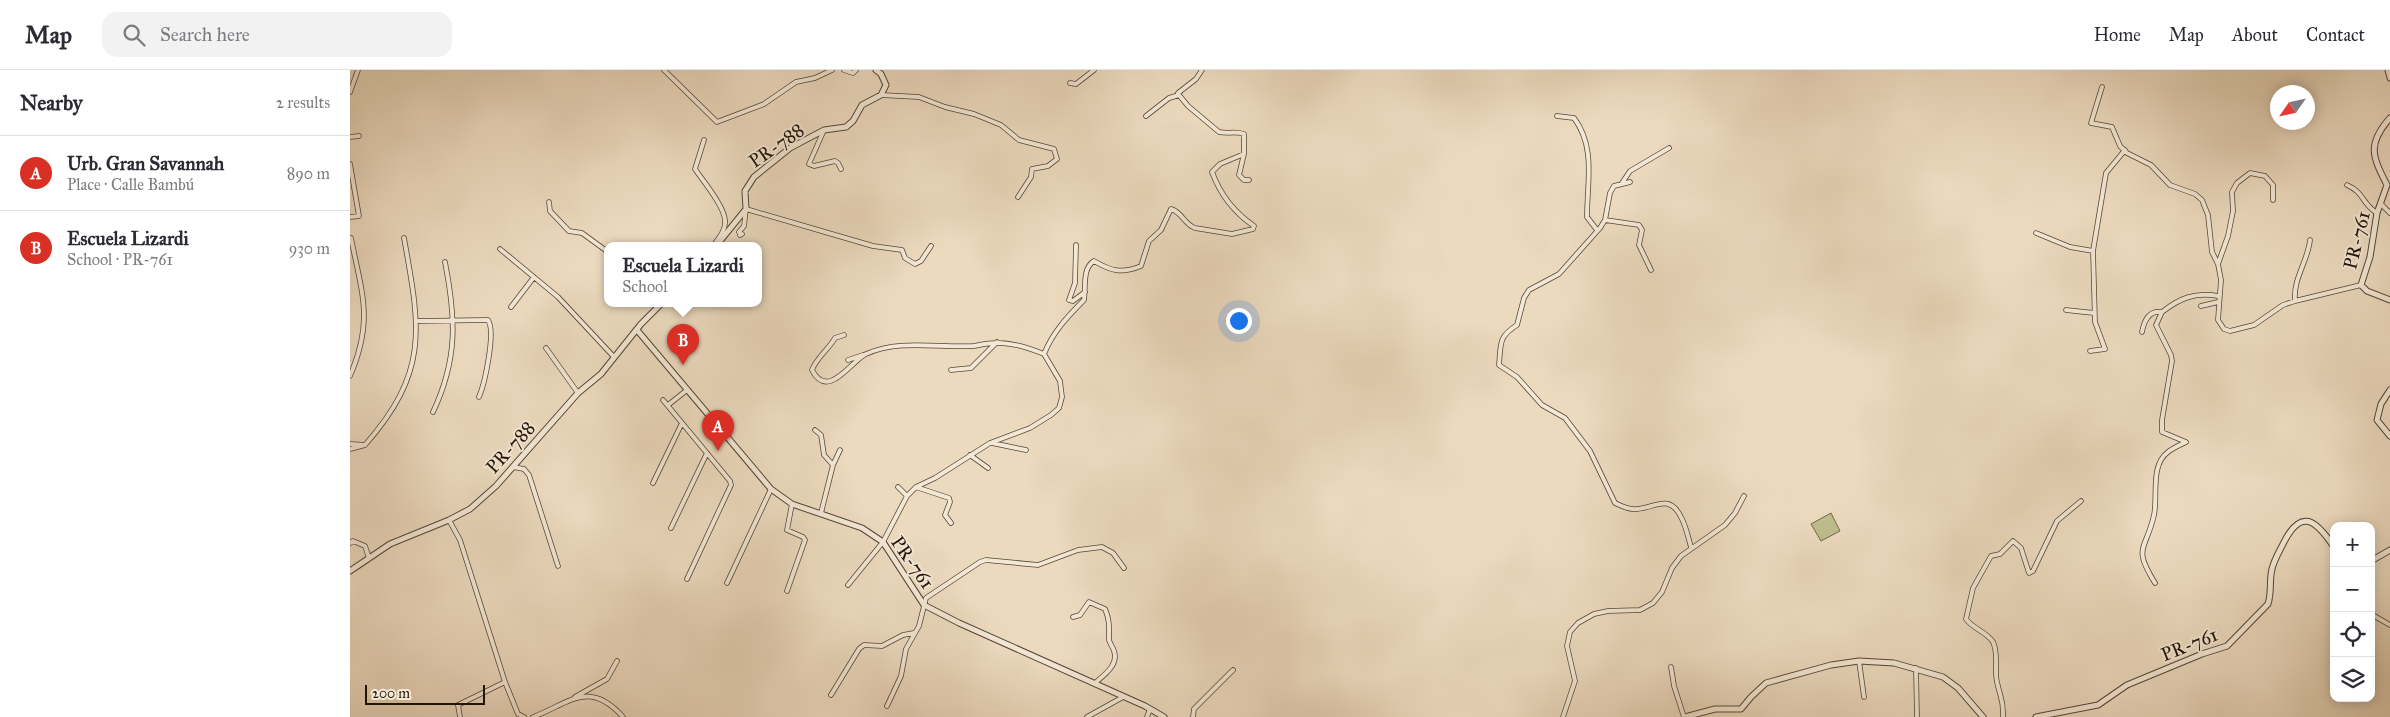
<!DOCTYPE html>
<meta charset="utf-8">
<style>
body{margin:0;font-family:"IM FELL Great Primer",serif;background:#f2f2f3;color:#2b2b33}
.controls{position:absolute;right:15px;bottom:15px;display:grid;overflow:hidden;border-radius:10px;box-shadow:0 2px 12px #0003}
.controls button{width:45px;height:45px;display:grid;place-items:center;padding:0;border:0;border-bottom:1px solid #e1e1e2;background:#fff;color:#2b2b33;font:25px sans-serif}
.compass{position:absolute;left:1920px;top:15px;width:45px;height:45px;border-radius:50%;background:#fff;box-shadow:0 2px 12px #0003;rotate:236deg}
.scale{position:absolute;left:15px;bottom:12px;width:120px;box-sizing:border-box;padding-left:5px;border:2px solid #221407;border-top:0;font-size:14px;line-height:18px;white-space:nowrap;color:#221407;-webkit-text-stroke:4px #f3e7d5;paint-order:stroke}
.you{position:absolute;left:888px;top:250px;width:18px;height:18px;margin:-12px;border:4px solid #fff;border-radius:50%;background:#1a73e8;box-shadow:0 0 0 8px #1a73e833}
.badge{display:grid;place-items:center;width:32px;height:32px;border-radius:50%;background:#d93025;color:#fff;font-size:16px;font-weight:700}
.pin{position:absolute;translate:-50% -41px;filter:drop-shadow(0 1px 2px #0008)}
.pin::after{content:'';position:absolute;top:26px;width:18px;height:15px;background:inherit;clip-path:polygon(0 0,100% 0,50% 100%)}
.popup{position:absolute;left:254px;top:172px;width:158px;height:65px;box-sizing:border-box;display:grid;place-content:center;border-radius:10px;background:#fff;filter:drop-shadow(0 1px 4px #0005);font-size:16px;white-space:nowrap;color:#7c7c81}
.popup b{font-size:19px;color:#2b2b33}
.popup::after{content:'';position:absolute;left:50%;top:100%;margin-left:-10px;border:10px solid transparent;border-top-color:#fff}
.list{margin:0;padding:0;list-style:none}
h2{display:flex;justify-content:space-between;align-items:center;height:65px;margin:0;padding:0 20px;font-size:21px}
h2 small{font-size:16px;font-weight:400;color:#7c7c81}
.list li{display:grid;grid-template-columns:32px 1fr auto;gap:15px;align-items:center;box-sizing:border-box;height:75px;padding:0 20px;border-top:1px solid #e1e1e2}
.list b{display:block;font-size:19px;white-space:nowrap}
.list p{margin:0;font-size:16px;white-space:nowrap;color:#7c7c81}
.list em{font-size:16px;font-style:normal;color:#7c7c81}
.icon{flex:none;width:28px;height:28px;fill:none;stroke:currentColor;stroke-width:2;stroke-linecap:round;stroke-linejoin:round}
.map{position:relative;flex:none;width:2040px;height:647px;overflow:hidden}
header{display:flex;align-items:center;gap:30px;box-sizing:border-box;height:70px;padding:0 25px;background:#fff;border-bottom:1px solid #e1e1e2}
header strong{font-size:24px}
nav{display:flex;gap:28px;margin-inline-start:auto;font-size:18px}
.search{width:350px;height:45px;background:#f2f2f3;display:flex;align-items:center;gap:12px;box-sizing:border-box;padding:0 18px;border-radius:15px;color:#7c7c81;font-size:19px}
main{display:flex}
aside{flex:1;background:#fff}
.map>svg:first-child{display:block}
.green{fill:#bfbd8d;stroke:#70684a}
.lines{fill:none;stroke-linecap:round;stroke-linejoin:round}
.minor-casing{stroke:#544635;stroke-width:5.5}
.tertiary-casing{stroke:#544635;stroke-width:7}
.minor{stroke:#f3e7d5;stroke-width:4}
.tertiary{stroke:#f3e7d5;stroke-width:5}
.labels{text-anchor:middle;stroke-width:4;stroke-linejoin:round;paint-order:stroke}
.street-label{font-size:19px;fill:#221407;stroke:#f3e7d5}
</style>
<header>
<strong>Map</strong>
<div class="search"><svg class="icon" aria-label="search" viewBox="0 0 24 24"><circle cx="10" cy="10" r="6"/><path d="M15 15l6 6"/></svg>Search here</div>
<nav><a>Home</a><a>Map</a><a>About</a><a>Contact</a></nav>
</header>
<main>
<aside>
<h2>Nearby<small>2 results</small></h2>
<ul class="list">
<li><span class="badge">A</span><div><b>Urb. Gran Savannah</b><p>Place · Calle Bambú</p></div><em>890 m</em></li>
<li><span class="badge">B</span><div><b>Escuela Lizardi</b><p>School · PR-761</p></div><em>930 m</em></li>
</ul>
</aside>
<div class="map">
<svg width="2040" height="647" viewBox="0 0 2040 647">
<rect width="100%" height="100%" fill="#ecdabf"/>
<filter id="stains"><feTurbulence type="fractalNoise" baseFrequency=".004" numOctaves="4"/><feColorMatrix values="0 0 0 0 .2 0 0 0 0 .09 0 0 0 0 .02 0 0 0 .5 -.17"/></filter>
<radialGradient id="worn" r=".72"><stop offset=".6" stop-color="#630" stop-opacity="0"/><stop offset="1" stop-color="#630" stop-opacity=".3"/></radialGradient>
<path class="green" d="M 1481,443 L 1490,461 L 1471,471 L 1461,454 Z"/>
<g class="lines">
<g class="minor-casing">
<path id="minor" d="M 314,0 L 367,52 L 414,34 L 446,12 L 465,8 L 482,0
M 494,0 L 503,3 L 506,0
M 720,13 L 726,14 L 744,0
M 1752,17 L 1741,53 L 1762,57 L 1770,76 L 1777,83 L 1801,95 L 1820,115 L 1845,124 L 1852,130 L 1858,145 L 1862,182 L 1868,194 L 1871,210 L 1868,250 L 1874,259 L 1880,261 L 1904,255 L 1933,235 L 1945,231 L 2011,215
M 0,22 L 8,0
M 531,25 L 569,27 L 595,37 L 624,44 L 651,55 L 669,70 L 704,79 L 707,89 L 698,96 L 682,99 L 681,107 L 668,127
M 796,46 L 819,28 L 829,25
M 1207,46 L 1224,48 C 1246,77 1237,113 1237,147 L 1247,160
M 474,60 L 459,94 L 464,96 L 485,91 L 488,93 L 491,99
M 0,67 L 9,66
M 354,70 L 345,99 C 353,111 375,137 375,151 C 376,160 368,169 363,176
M 894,84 L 889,105 L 894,110 L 899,110
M 0,94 L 9,146 L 0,147
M 1280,112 L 1264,116 L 1260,123 L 1255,150 L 1250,158 L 1209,204 L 1179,220 L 1174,228 L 1167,255 C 1148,267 1151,274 1149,295 L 1167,307 L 1192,335 L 1215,348 L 1240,381 L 1265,433 C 1271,436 1280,440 1287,439 C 1305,438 1319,423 1331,447 C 1336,456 1338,467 1341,477
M 1272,113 L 1280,101 L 1319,78
M 1997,115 C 2015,123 2011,133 2027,143
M 199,132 L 200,141 L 219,161 L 232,163 L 258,182
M 2031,134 L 2040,143
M 1255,150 L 1289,155 L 1292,160 L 1289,175 L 1301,200
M 1686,163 L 1720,177 L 1743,181
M 392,164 L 390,165 L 389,162 L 394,156 L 396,139 L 523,176 L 552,180 L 555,188 L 565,194 L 571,191 L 581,176
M 726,175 L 725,213 L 719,230 L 723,231 L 735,222
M 150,179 L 208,227 L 264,287
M 1868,194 L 1878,166 L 1883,141 L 1882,122 L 1887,113 L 1900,103 L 1915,106 L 1923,115 L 1923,130
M 1945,231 C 1943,208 1958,191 1960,170
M 1851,236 L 1868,232
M 161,237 L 184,207
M 1716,240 L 1744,243
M 67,251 L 138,250 C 146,261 135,313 129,327
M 1792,262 C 1794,251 1799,240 1812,242 C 1830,228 1845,222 1868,226
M 494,265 L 485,268 C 479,279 466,288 462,300 C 478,331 501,291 516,284 C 549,269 588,278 623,276 C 630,275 638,273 646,273 C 662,272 679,278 694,284
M 196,278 L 228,323
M 1740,281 L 1755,279 L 1745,252 L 1743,181 L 1756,103 L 1775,80
M 498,290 L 513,285
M 601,300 L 621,298 L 647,272
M 0,306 C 24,250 12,224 1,168
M 313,330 L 380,411 L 381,415 L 337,509
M 318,335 L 337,320
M 83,342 C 108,289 106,248 95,192
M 465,360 L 471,365 L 474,385 L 483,395
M 642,373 L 676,380
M 0,374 L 15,375 L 0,379
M 15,375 C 80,301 70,257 54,168
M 620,385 L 638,398
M 163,397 L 174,399 L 179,405 L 208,496
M 303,413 L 332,353
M 548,417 L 557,426
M 566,417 L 599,428 L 600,432 L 595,445 L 601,453
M 471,443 L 483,395 L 490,380
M 99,450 L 110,470 L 155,612 L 168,644 L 174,647
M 321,458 L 357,383
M 0,473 L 3,471 L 15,476 L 19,488
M 377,513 L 421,419
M 1805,513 C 1782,476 1796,481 1804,445 C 1808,426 1800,395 1818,382 C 1823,378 1830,375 1836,372 L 1812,362 L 1812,350 L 1822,291 L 1821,285 L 1806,255 L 1812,242
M 498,515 L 533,472 L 557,426 L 566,417 L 585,408 L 640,373 L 680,358 L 701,345 L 709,338 L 712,327 L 710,311 L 694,284 C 703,262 717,247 734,230 C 736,218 732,198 744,191 C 761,201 772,204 791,196 L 799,171 L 811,160 L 821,139 C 832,142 834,154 845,158 L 882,164 L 903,159 L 904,156 C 885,143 870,124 862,102 L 870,94 L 894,84 L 894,64 C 885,61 878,64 869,62 L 838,36 L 829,25 L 828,23 L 846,9 L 852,0
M 437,521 L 455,470 L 453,467 L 437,460 L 442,434
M 2021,544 L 2040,555
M 723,547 L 730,545 L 739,532 L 755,539 C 760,550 759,558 759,570 C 760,574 763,577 764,581 C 769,595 754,605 745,613
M 1509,591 L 1514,627
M 1321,597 L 1324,616 L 1334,647
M 1566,598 L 1567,647
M 481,625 L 509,579 L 514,575 L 532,576 L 553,565 L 564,563
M 225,627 L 257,609 L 267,591
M 537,636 L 551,606 L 556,579 L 569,556 L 576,528 L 630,492 L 636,490 L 688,495 L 728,480 L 752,477 L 763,483 L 774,498
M 110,647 L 108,635 L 155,612
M 183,647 C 220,633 239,609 273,647
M 737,647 L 773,627
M 797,647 L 800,639
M 843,647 L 844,639 L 883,600
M 1213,647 L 1225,611 L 1217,576 L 1220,562 L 1228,553 L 1244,544 L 1258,541 L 1290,540 L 1303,533 L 1312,522 L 1322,498 L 1331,486 L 1375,455 L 1385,443 L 1394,426
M 1653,647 C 1654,630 1650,627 1647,612 C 1644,600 1649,584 1643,572 C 1637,562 1623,559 1616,549 L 1623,518 L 1641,486 L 1650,484 L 1663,471 L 1671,478 L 1679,503 L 1683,501 L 1707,451 L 1731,431"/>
</g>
<g class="tertiary-casing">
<path id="tertiary" d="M 2038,0 L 2040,8
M 2040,48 C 2017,74 2022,86 2037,115 L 2027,143 L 2020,187 L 2011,215 L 2017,221 L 2040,230
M 366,176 L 396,139 L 395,121 L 404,107 L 440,78 L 474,60 L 496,57 L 503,51 L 512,35 L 531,25 L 536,15 L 531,4 L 526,0
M 287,260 L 421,419 L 442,434 L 512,458 L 533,472 L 574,535 L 609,553 L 795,636 L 814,647
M 2040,320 L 2031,334 L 2027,350 L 2040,366
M 2021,491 L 2040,480
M 0,501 L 40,474 L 99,450 L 120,439 L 146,416 L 228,323 L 251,304 L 291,254 L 311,234
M 1335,647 L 1365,639 L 1391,639 L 1401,627 L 1416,613 L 1481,595 L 1509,591 L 1544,593 L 1593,607 L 1608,618 L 1633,647
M 1686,647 L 1748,635 L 1777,615 L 1852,584 L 1877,576 L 1918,534 C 1922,522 1919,510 1922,499 C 1924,490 1929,482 1933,474 C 1951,437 1966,450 1984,477"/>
</g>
<use href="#minor" class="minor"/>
<use href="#tertiary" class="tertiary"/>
</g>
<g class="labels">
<g class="street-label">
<text transform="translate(426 75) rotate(-35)" y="7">PR-788</text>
<text transform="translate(2006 170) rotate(-76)" y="7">PR-761</text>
<text transform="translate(160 377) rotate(-48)" y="7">PR-788</text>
<text transform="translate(563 492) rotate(55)" y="7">PR-761</text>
<text transform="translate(1839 574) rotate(-22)" y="7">PR-761</text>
</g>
</g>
<rect width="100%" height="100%" filter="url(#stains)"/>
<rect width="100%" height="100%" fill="url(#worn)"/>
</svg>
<div class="controls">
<button>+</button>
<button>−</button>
<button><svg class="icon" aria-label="locate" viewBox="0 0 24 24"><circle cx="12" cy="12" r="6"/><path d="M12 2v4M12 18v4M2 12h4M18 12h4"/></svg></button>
<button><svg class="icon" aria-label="layers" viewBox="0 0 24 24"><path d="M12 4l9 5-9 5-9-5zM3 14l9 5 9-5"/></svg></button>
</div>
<svg class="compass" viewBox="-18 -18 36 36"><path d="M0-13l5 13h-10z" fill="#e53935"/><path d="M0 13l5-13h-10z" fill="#7c7c81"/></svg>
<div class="scale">200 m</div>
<div class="you"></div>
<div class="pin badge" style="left:368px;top:381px">A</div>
<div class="pin badge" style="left:333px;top:295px">B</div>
<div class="popup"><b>Escuela Lizardi</b>School</div>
</div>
</main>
